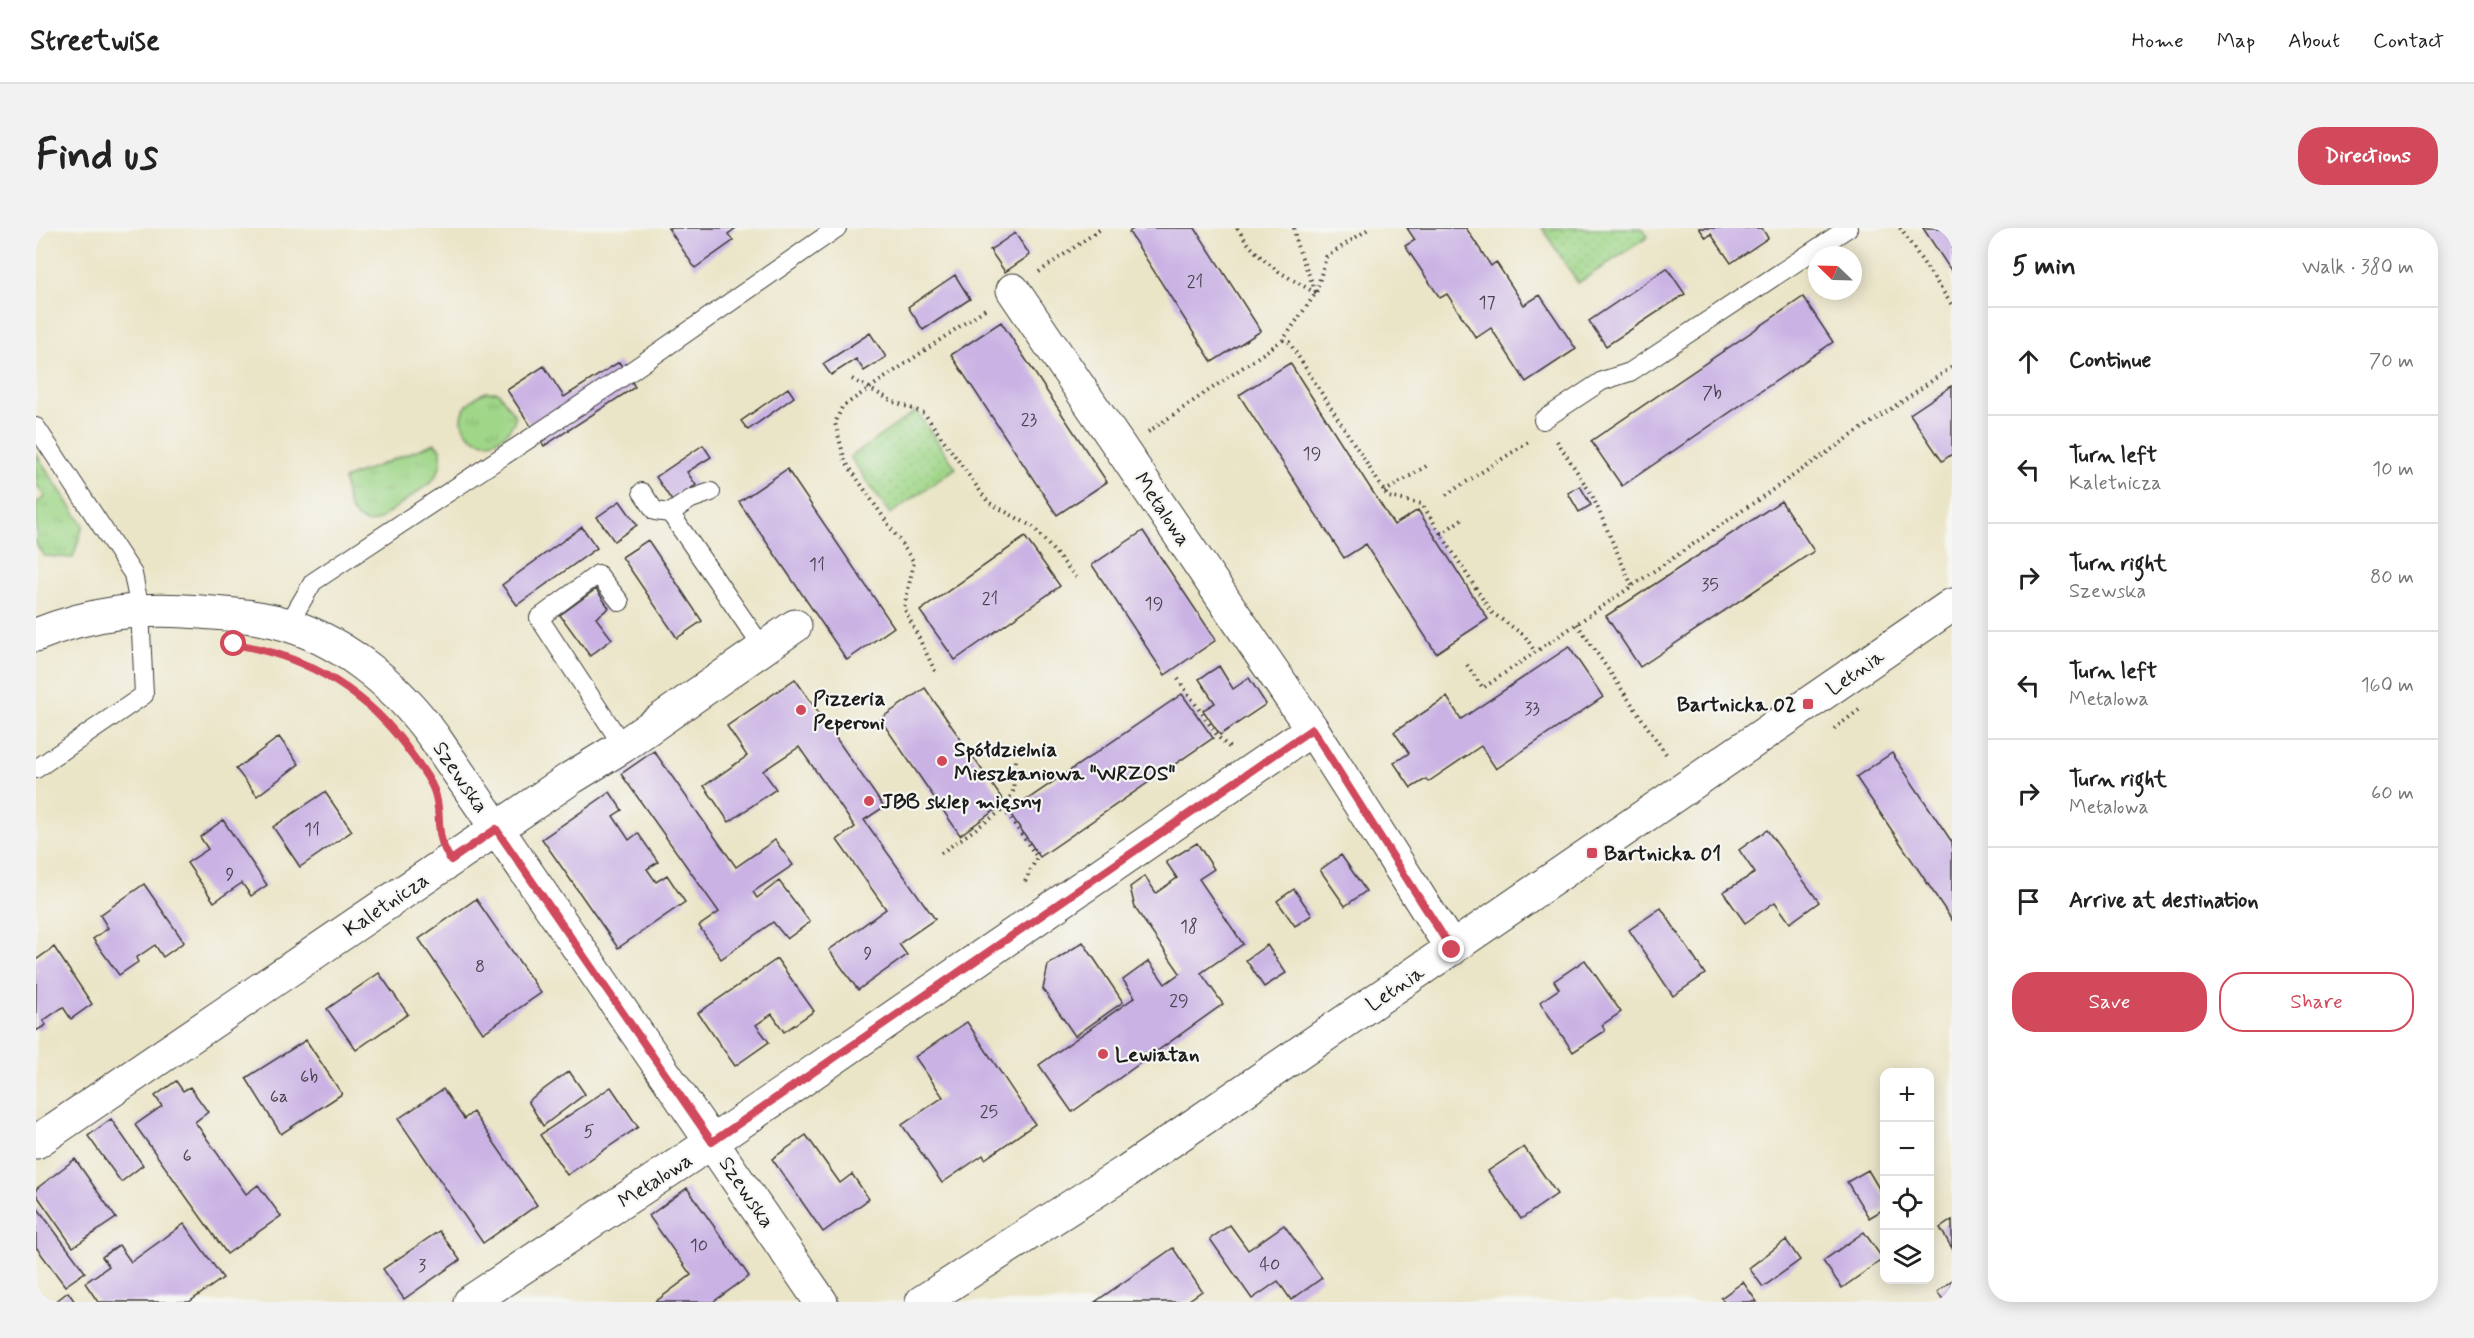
<!DOCTYPE html>
<meta charset="utf-8">
<style>
body{margin:0;font-family:Mynerve,sans-serif;background:#f2f2f2;color:#222}
.controls{position:absolute;right:18px;bottom:18px;display:grid;overflow:hidden;border-radius:12px;box-shadow:0 3px 15px #0003}
.controls button{width:54px;height:54px;display:grid;place-items:center;padding:0;border:0;border-bottom:2px solid #e0e0e0;background:#fff;color:#222;font:30px sans-serif}
.compass{position:absolute;left:1772px;top:18px;width:54px;height:54px;border-radius:50%;background:#fff;box-shadow:0 3px 15px #0003;rotate:293deg}
.stop{position:absolute;width:18px;height:18px;margin:-14px;border:4px solid #d1495b;border-radius:50%;background:#fff}
.stop.end{background:#d1495b;border-color:#fff;box-shadow:0 2px 6px #0008}
.list{margin:0;padding:0;list-style:none}
h2{display:flex;justify-content:space-between;align-items:center;height:78px;margin:0;padding:0 24px;font-size:26px}
h2 small{font-size:20px;font-weight:400;color:#767676}
.list li{display:grid;grid-template-columns:39px 1fr auto;gap:18px;align-items:center;box-sizing:border-box;height:108px;padding:0 24px;border-top:2px solid #e0e0e0}
.list b{display:block;font-size:22px;white-space:nowrap}
.list p{margin:0;font-size:20px;white-space:nowrap;color:#767676}
.list em{font-size:20px;font-style:normal;color:#767676}
.actions{display:flex;gap:12px;padding:18px 24px}
.actions a{flex:1;padding:14px 0;border:2px solid #d1495b;border-radius:24px;text-align:center;font-size:21px;color:#d1495b}
.actions .main{background:#d1495b;color:#fff}
.icon{flex:none;width:33px;height:33px;fill:none;stroke:currentColor;stroke-width:2;stroke-linecap:round;stroke-linejoin:round}
.map{position:relative;flex:none;width:1916px;height:1074px;overflow:hidden;border-radius:24px}
header{display:flex;align-items:center;gap:36px;box-sizing:border-box;height:84px;padding:0 30px;background:#fff;border-bottom:2px solid #e0e0e0}
header strong{font-size:28px}
nav{display:flex;gap:33px;margin-inline-start:auto;font-size:21px}
.intro{display:flex;align-items:center;justify-content:space-between;box-sizing:border-box;height:144px;padding:0 36px}
h1{margin:0;font-size:42px}
.button{padding:15px 27px;border-radius:24px;background:#d1495b;color:#fff;font-size:21px;font-weight:700}
main{display:flex;gap:36px;padding:0 36px}
aside{flex:1;background:#fff;border-radius:24px;box-shadow:0 3px 15px #0003}
.map>svg:first-child{display:block}
.grass{fill:url(#grass-tufts);stroke:#5e7952;stroke-width:1.5}
.park{fill:url(#park-dots);stroke:#5e7952;stroke-width:1.5}
.building{fill:#cab2e4}
.lines{fill:none;stroke-linecap:round;stroke-linejoin:round}
.service-casing{stroke:#3b3a36;stroke-width:20}
.minor-casing{stroke:#3b3a36;stroke-width:35}
.path{stroke:#3b3a36;stroke-width:4;stroke-dasharray:1.5 4.5;stroke-linecap:butt}
.service{stroke:#fff;stroke-width:18}
.minor{stroke:#fff;stroke-width:33}
.route{stroke:#d1495b;stroke-width:8}
.poi-dot{fill:#d1495b;stroke:#f6f6f2;stroke-width:2}
.labels{text-anchor:middle;stroke-width:4.5;stroke-linejoin:round;paint-order:stroke}
.number-label{font-size:18px;fill:#48424e}
.street-label{font-size:21px;fill:#1c1c1c;stroke:#f6f6f2}
.poi-label{font-size:21px;font-weight:bold;fill:#1c1c1c;stroke:#f6f6f2;text-anchor:start}
</style>
<header>
<strong>Streetwise</strong>
<nav><a>Home</a><a>Map</a><a>About</a><a>Contact</a></nav>
</header>
<div class="intro"><h1>Find us</h1><a class="button">Directions</a></div>
<main>
<div class="map">
<svg width="1916" height="1074" viewBox="0 0 1916 1074">
<defs>
<pattern id="grass-tufts" width="24" height="20" patternUnits="userSpaceOnUse" patternTransform="scale(1.5)"><rect width="24" height="20" fill="#9fd688"/><path d="M3 7l-1-3M5 7V3M7 7l1-3M15 17l-1-3M17 17v-4M19 17l1-3" fill="none" stroke="#88b775"/></pattern>
<pattern id="park-dots" width="8" height="8" patternUnits="userSpaceOnUse" patternTransform="scale(1.5)"><rect width="8" height="8" fill="#9fd688"/><path d="M2 2h.1M6 6h.1" fill="none" stroke="#88b775" stroke-width="1.8" stroke-linecap="round"/></pattern>
</defs>
<rect width="100%" height="100%" fill="#f6f6f2"/>
<filter id="ink" filterUnits="userSpaceOnUse"><feTurbulence type="fractalNoise" baseFrequency=".0167" numOctaves="2"/><feDisplacementMap in="SourceGraphic" scale="12" xChannelSelector="R" yChannelSelector="G"/><feConvolveMatrix kernelMatrix="1 2 1 2 8 2 1 2 1" color-interpolation-filters="sRGB"/></filter>
<filter id="wash" filterUnits="userSpaceOnUse"><feTurbulence type="fractalNoise" baseFrequency=".008" numOctaves="4" result="noise"/><feDisplacementMap in="SourceGraphic" scale="24" xChannelSelector="R" yChannelSelector="G"/><feGaussianBlur stdDeviation="1.35" result="paint"/><feColorMatrix in="noise" values="0 0 0 0 0 0 0 0 0 0 0 0 0 0 0 0 0 1.4 0 .05"/><feComposite in="paint" operator="in"/></filter>
<g filter="url(#wash)">
<rect width="100%" height="100%" fill="#ebe5c8"/>
<path class="grass" d="M 450,164 L 462,164 L 480,189 C 457,247 391,189 450,164 Z
M 399,215 L 405,221 C 406,235 404,245 394,255 L 341,293 L 333,295 C 311,290 310,270 308,251 Z
M 0,226 L 47,297 L 37,330 L 8,328 L 0,316 L 0,275 L 9,269 L 0,256 Z"/>
<path class="park" d="M 1506,0 L 1606,0 L 1612,9 L 1542,55 Z
M 880,183 L 920,240 L 854,286 L 814,229 Z"/>
<g id="blocks">
<path class="building" d="M 632,0 L 700,0 L 692,6 L 697,13 L 659,40 Z
M 1099,0 L 1159,0 L 1225,103 L 1176,134 L 1093,4 Z
M 1371,0 L 1430,0 L 1455,38 L 1460,34 L 1488,77 L 1504,67 L 1540,121 L 1490,154 L 1455,100 L 1440,110 L 1411,66 L 1404,70 L 1369,18 L 1379,12 Z
M 1663,0 L 1726,0 L 1732,10 L 1695,35 L 1675,6 L 1670,10 Z
M 1887,0 L 1916,0 L 1916,44 Z
M 979,5 L 994,27 L 969,44 L 954,22 Z
M 1631,40 L 1649,66 L 1570,118 L 1553,93 Z
M 919,47 L 934,71 L 887,102 L 872,79 Z
M 1767,69 L 1797,114 L 1586,258 L 1555,213 Z
M 965,94 L 1071,254 L 1021,287 L 915,127 Z
M 834,105 L 850,129 L 828,143 L 820,131 L 795,147 L 787,136 Z
M 583,134 L 599,159 L 508,218 L 471,162 L 508,138 L 528,169 Z
M 1254,135 L 1358,297 L 1382,282 L 1452,391 L 1400,425 L 1330,316 L 1308,330 L 1203,167 Z
M 1916,158 L 1916,226 L 1906,233 L 1874,186 Z
M 752,160 L 758,169 L 712,202 L 705,193 Z
M 667,217 L 675,229 L 651,244 L 660,257 L 636,273 L 620,249 Z
M 751,241 L 858,399 L 811,432 L 703,274 Z
M 1544,258 L 1555,277 L 1543,284 L 1532,265 Z
M 584,273 L 601,297 L 578,313 L 561,289 Z
M 1745,273 L 1778,323 L 1604,439 L 1570,388 Z
M 546,299 L 561,320 L 481,377 L 466,357 Z
M 1107,303 L 1180,412 L 1129,447 L 1056,337 Z
M 989,309 L 1024,358 L 919,432 L 884,383 Z
M 612,312 L 666,393 L 641,410 L 586,329 Z
M 560,361 L 573,380 L 560,390 L 576,411 L 554,428 L 524,387 Z
M 1533,419 L 1567,469 L 1460,541 L 1445,518 L 1392,554 L 1390,551 L 1375,560 L 1358,535 L 1373,525 L 1358,504 L 1411,469 L 1425,491 Z
M 1183,438 L 1197,461 L 1213,450 L 1230,476 L 1184,507 L 1167,482 L 1179,475 L 1163,451 Z
M 759,451 L 848,579 L 828,592 L 899,691 L 863,716 L 871,727 L 822,762 L 793,722 L 850,681 L 801,612 L 819,599 L 763,519 L 727,543 L 740,561 L 693,594 L 668,558 L 711,528 L 691,498 Z
M 889,460 L 969,575 L 924,607 L 844,491 Z
M 1146,466 L 1177,510 L 1004,629 L 973,584 Z
M 243,509 L 263,536 L 221,568 L 200,541 Z
M 618,523 L 700,639 L 739,612 L 757,637 L 717,664 L 721,670 L 743,653 L 774,694 L 751,711 L 737,694 L 685,731 L 663,698 L 683,684 L 585,546 Z
M 1856,525 L 1916,614 L 1916,692 L 1820,549 Z
M 289,564 L 316,603 L 264,639 L 237,599 Z
M 574,564 L 586,582 L 577,588 L 593,612 L 602,605 L 622,634 L 611,641 L 620,654 L 631,647 L 649,674 L 582,720 L 506,611 Z
M 187,592 L 231,657 L 215,668 L 206,655 L 178,674 L 151,635 L 172,621 L 164,609 Z
M 1731,602 L 1783,674 L 1754,695 L 1739,674 L 1709,695 L 1687,664 L 1719,645 L 1703,622 Z
M 1161,615 L 1178,641 L 1163,651 L 1207,716 L 1165,745 L 1187,776 L 1036,884 L 1003,837 L 1099,769 L 1087,752 L 1113,733 L 1129,756 L 1144,745 L 1099,680 L 1094,659 L 1109,648 L 1120,665 L 1141,650 L 1130,634 Z
M 1305,627 L 1330,663 L 1309,678 L 1284,642 Z
M 108,656 L 148,714 L 127,729 L 119,717 L 100,730 L 102,734 L 83,747 L 57,711 L 72,700 L 64,687 Z
M 1258,661 L 1276,687 L 1259,698 L 1241,673 Z
M 440,671 L 505,765 L 447,805 L 383,711 Z
M 1625,680 L 1669,746 L 1637,768 L 1593,702 Z
M 1047,714 L 1087,774 L 1039,808 L 1007,761 L 1012,737 Z
M 1231,717 L 1250,745 L 1228,759 L 1210,732 Z
M 18,719 L 56,776 L 35,791 L 27,779 L 7,793 L 10,797 L 0,803 L 0,732 Z
M 741,731 L 778,783 L 748,804 L 736,786 L 720,797 L 733,814 L 699,838 L 662,785 Z
M 1549,732 L 1585,784 L 1566,797 L 1569,803 L 1537,824 L 1504,774 L 1523,761 L 1518,753 Z
M 343,745 L 372,786 L 320,822 L 291,781 Z
M 931,794 L 999,896 L 949,931 L 947,927 L 906,955 L 866,897 L 907,869 L 879,829 Z
M 270,812 L 306,866 L 245,906 L 210,850 Z
M 533,843 L 549,866 L 507,898 L 492,873 Z
M 140,853 L 147,863 L 154,859 L 172,884 L 159,894 L 210,966 L 222,957 L 245,988 L 191,1026 L 99,897 L 126,878 L 119,868 Z
M 575,859 L 602,899 L 531,947 L 504,907 Z
M 407,861 L 428,891 L 437,884 L 501,977 L 447,1015 L 362,891 Z
M 75,891 L 107,937 L 85,954 L 52,908 Z
M 770,907 L 804,955 L 816,946 L 833,971 L 787,1004 L 736,931 Z
M 1488,919 L 1521,966 L 1485,991 L 1452,943 Z
M 39,931 L 80,990 L 37,1019 L 0,966 L 0,961 Z
M 1832,942 L 1848,969 L 1848,981 L 1833,990 L 1811,954 Z
M 651,960 L 713,1048 L 677,1074 L 619,1074 L 655,1047 L 613,988 Z
M 0,978 L 49,1044 L 29,1058 L 0,1019 Z
M 1916,992 L 1916,1020 L 1904,1000 Z
M 148,996 L 187,1050 L 153,1074 L 62,1074 L 49,1055 L 73,1038 L 66,1029 L 83,1017 L 95,1034 Z
M 1194,997 L 1212,1022 L 1248,997 L 1286,1050 L 1255,1072 L 1242,1053 L 1216,1071 L 1174,1011 Z
M 403,1003 L 424,1032 L 368,1071 L 347,1041 Z
M 1828,1004 L 1847,1031 L 1806,1060 L 1787,1033 Z
M 1750,1012 L 1764,1032 L 1727,1059 L 1713,1040 Z
M 1137,1020 L 1166,1063 L 1150,1074 L 1059,1074 Z
M 1916,1052 L 1916,1074 L 1909,1074 L 1901,1064 Z
M 1707,1054 L 1721,1074 L 1688,1074 L 1685,1070 Z
M 32,1064 L 39,1074 L 19,1074 Z"/>
</g>
</g>
<g filter="url(#ink)">
<use href="#blocks" fill-opacity="0" stroke="#3b3a36" stroke-width="1.5"/>
<g class="lines">
<g class="service-casing">
<path id="service" d="M 1507,192 L 1566,153 L 1594,144 L 1812,0
M 0,199 L 97,346 L 104,382 L 108,467 L 0,541
M 606,264 L 619,283 L 634,285 L 727,420
M 634,285 L 655,271 L 675,264
M 584,374 L 562,346 L 503,390 L 587,518
M 252,397 L 277,354 L 591,146 L 801,0"/>
</g>
<g class="minor-casing">
<path id="minor" d="M 977,62 L 1276,501
M 0,407 C 57,384 104,379 165,384 C 189,386 214,387 238,393 C 303,409 359,455 398,509 L 785,1074
M 0,914 L 535,550 L 587,518 L 759,398
M 434,1074 L 676,914 L 1276,501 L 1416,721
M 886,1074 L 1091,943 L 1916,377"/>
</g>
<path class="path" d="M 1201,0 C 1224,35 1244,45 1280,65
M 1258,0 L 1260,15 L 1280,64
M 1864,0 L 1916,77
M 1003,44 L 1066,0
M 1247,112 L 1253,114 L 1352,269 L 1386,276 L 1455,384 L 1489,408 L 1499,424
M 816,151 L 858,174 L 888,185 L 952,274 L 997,299 L 1041,350
M 1112,204 L 1247,112 L 1280,65 L 1290,29 L 1334,0
M 1521,213 L 1556,267 L 1596,358
M 1348,264 L 1392,237
M 1410,267 L 1494,213
M 1405,306 L 1426,291
M 1541,396 L 1632,529
M 1431,437 L 1447,460 L 1916,139
M 899,443 L 868,380 L 878,334 L 809,233 L 799,195 L 806,179 L 952,79
M 1142,451 L 1183,510 L 1194,520
M 1798,501 L 1823,482
M 400,572 L 402,601
M 968,581 L 1001,629 L 989,654 L 991,657
M 905,625 L 968,581 L 977,563 L 980,531"/>
<use href="#service" class="service"/>
<use href="#minor" class="minor"/>
</g>
</g>
<g class="lines" filter="url(#ink)">
<path class="route" d="M 198,416 C 272,428 334,465 376,527 C 384,538 393,549 398,562 C 408,588 396,604 415,632 L 460,601 L 676,914 L 1276,501 L 1416,722"/>
</g>
<g class="poi-dot">
<rect x="1766" y="470" width="12" height="12" rx="3"/>
<circle cx="765" cy="482" r="6"/>
<circle cx="906" cy="533" r="6"/>
<circle cx="833" cy="573" r="6"/>
<rect x="1550" y="619" width="12" height="12" rx="3"/>
<circle cx="1067" cy="826" r="6"/>
</g>
<g class="labels">
<g class="number-label">
<text x="1159" y="59">21</text>
<text x="1451" y="80">17</text>
<text x="1676" y="170">7b</text>
<text x="993" y="197">23</text>
<text x="1276" y="231">19</text>
<text x="781" y="342">11</text>
<text x="1674" y="362">35</text>
<text x="954" y="376">21</text>
<text x="1118" y="381">19</text>
<text x="1496" y="486">33</text>
<text x="276" y="607">11</text>
<text x="194" y="652">9</text>
<text x="1153" y="704">18</text>
<text x="832" y="731">9</text>
<text x="444" y="744">8</text>
<text x="1143" y="778">29</text>
<text x="273" y="854">6b</text>
<text x="243" y="874">6a</text>
<text x="953" y="889">25</text>
<text x="553" y="909">5</text>
<text x="151" y="933">6</text>
<text x="663" y="1023">10</text>
<text x="1234" y="1042">40</text>
<text x="386" y="1043">3</text>
</g>
<g class="street-label">
<text transform="translate(1127 281) rotate(56)" y="7">Metalowa</text>
<text transform="translate(1819 444) rotate(-35)" y="7">Letnia</text>
<text transform="translate(425 549) rotate(56)" y="7">Szewska</text>
<text transform="translate(350 676) rotate(-34)" y="7">Kaletnicza</text>
<text transform="translate(1359 760) rotate(-34)" y="7">Letnia</text>
<text transform="translate(619 952) rotate(-33)" y="7">Metalowa</text>
<text transform="translate(711 964) rotate(56)" y="7">Szewska</text>
</g>
<g class="poi-label">
<text x="777" y="477">Pizzeria<tspan x="777" dy="24">Peperoni</tspan></text>
<text x="1760" y="483" text-anchor="end">Bartnicka 02</text>
<text x="918" y="528">Spółdzielnia<tspan x="918" dy="24">Mieszkaniowa "WRZOS"</tspan></text>
<text x="845" y="580">JBB sklep mięsny</text>
<text x="1568" y="632">Bartnicka 01</text>
<text x="1079" y="833">Lewiatan</text>
</g>
</g>
</svg>
<div class="controls">
<button>+</button>
<button>−</button>
<button><svg class="icon" aria-label="locate" viewBox="0 0 24 24"><circle cx="12" cy="12" r="6"/><path d="M12 2v4M12 18v4M2 12h4M18 12h4"/></svg></button>
<button><svg class="icon" aria-label="layers" viewBox="0 0 24 24"><path d="M12 4l9 5-9 5-9-5zM3 14l9 5 9-5"/></svg></button>
</div>
<svg class="compass" viewBox="-18 -18 36 36"><path d="M0-13l5 13h-10z" fill="#e53935"/><path d="M0 13l5-13h-10z" fill="#767676"/></svg>
<div class="stop" style="left:198px;top:416px"></div>
<div class="stop end" style="left:1416px;top:722px"></div>
</div>
<aside>
<h2>5 min<small>Walk · 380 m</small></h2>
<ul class="list">
<li><svg class="icon" aria-label="ahead" viewBox="0 0 24 24"><path d="M12 20V5M6 11l6-6 6 6"/></svg><div><b>Continue</b></div><em>70 m</em></li>
<li><svg class="icon" aria-label="left" viewBox="0 0 24 24"><path d="M17 20v-9H6M10 6l-5 5 5 5"/></svg><div><b>Turn left</b><p>Kaletnicza</p></div><em>10 m</em></li>
<li><svg class="icon" aria-label="right" viewBox="0 0 24 24"><path d="M7 20v-9h11M14 6l5 5-5 5"/></svg><div><b>Turn right</b><p>Szewska</p></div><em>80 m</em></li>
<li><svg class="icon" aria-label="left" viewBox="0 0 24 24"><path d="M17 20v-9H6M10 6l-5 5 5 5"/></svg><div><b>Turn left</b><p>Metalowa</p></div><em>160 m</em></li>
<li><svg class="icon" aria-label="right" viewBox="0 0 24 24"><path d="M7 20v-9h11M14 6l5 5-5 5"/></svg><div><b>Turn right</b><p>Metalowa</p></div><em>60 m</em></li>
<li><svg class="icon" aria-label="arrive" viewBox="0 0 24 24"><path d="M6 21V4h12l-3 4 3 4H6"/></svg><div><b>Arrive at destination</b></div></li>
</ul>
<div class="actions"><a class="main">Save</a><a>Share</a></div>
</aside>
</main>
